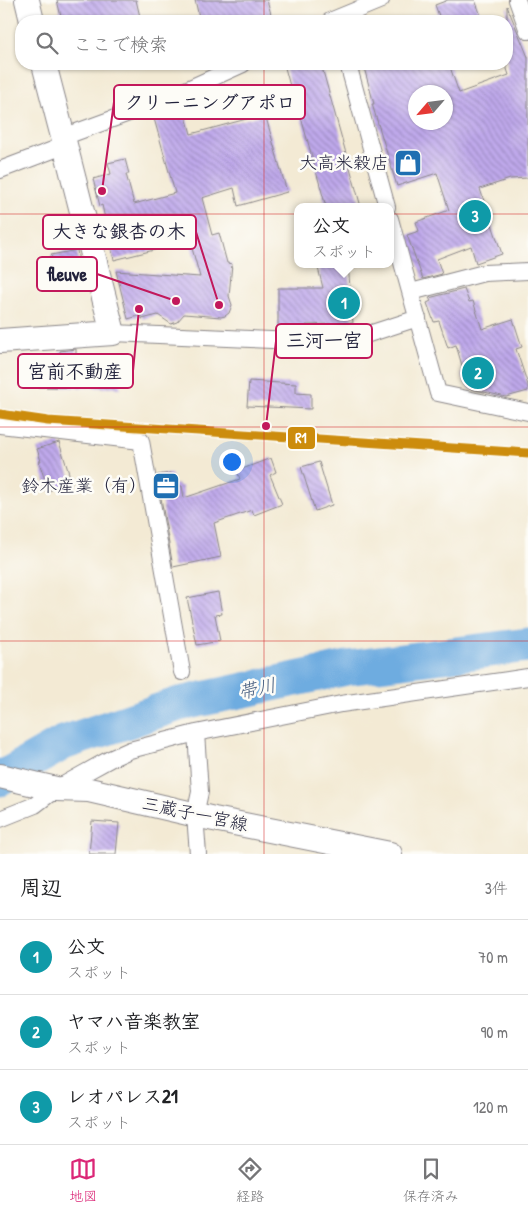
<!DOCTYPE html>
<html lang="ja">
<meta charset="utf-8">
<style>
body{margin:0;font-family:"Patrick Hand","Klee One",sans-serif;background:#f2f2f2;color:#202124}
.compass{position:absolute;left:408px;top:85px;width:45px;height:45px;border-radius:50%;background:#fff;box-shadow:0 1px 4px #0004;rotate:242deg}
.you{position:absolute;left:231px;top:461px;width:18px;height:18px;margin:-12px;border:4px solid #fff;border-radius:50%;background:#1a73e8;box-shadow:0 0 0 8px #1a73e833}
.badge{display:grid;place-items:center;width:32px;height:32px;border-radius:50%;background:#db2777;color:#fff;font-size:16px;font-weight:700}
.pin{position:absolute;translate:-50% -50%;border:2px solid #fff;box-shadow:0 1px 5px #0006}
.popup{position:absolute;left:294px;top:203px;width:100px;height:65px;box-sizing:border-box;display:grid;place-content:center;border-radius:10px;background:#fff;filter:drop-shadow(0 1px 4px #0005);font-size:16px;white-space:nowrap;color:#757577}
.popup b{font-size:19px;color:#202124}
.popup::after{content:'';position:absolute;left:50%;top:100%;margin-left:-10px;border:10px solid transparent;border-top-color:#fff}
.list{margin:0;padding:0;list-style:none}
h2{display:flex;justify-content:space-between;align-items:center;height:65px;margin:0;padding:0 20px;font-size:21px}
h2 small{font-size:16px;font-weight:400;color:#757577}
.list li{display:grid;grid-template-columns:32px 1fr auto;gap:15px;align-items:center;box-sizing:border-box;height:75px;padding:0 20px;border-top:1px solid #e0e0e0}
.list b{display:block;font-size:19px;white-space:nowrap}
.list p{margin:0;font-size:16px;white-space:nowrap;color:#757577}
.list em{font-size:16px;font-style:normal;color:#757577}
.icon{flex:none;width:28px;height:28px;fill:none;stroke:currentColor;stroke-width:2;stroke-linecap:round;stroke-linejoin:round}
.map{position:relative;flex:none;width:528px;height:854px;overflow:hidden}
.search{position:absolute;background:#fff;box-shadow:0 1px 4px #0004;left:15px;right:15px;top:15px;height:55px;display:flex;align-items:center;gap:12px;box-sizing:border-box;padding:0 18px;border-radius:20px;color:#757577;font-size:19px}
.sheet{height:290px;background:#fff}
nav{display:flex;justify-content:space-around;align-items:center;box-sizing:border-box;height:70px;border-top:1px solid #e0e0e0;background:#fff;font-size:14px;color:#757577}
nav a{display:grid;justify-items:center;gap:2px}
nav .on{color:#db2777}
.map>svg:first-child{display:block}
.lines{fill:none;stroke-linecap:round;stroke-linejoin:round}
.river{stroke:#6eace0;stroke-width:35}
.building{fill:url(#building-back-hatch);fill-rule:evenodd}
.street-casing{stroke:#8a8688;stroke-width:18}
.secondary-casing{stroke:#8a8688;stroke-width:26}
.street{stroke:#fff;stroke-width:16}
.secondary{stroke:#fff;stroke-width:24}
.rail-1-casing{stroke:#fdfcf7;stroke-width:12}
.rail-1{stroke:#cc8c0c;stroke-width:9}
.grid{fill:none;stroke:#d62828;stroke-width:1;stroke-opacity:0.55}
.labels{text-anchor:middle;stroke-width:5;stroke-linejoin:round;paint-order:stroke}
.poi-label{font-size:18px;fill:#22223b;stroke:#fdfcf7;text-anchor:end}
.street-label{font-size:18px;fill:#22223b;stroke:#fdfcf7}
.water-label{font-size:19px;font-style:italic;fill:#40597d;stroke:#fdfcf7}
.leader{fill:none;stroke:#c2185b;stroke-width:2}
.callout-dot{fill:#c2185b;stroke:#fdfcf7;stroke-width:2}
.callout{fill:#fdfcf7;stroke:#c2185b;stroke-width:2}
.callout-label{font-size:19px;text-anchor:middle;font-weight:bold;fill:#22223b}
.line-badge{stroke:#fdfcf7;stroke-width:2}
.badge-label{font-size:14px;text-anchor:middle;font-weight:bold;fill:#fff}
</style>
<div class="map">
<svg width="528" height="854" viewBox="0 0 528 854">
<defs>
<pattern id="building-back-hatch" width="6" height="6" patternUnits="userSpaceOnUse" patternTransform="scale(1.25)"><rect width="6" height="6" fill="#bfa9eb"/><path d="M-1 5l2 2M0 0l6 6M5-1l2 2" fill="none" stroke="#9b89c0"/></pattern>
</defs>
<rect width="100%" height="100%" fill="#fdfcf7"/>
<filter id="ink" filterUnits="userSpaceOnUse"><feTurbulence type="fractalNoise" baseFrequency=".02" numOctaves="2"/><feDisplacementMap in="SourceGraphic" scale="10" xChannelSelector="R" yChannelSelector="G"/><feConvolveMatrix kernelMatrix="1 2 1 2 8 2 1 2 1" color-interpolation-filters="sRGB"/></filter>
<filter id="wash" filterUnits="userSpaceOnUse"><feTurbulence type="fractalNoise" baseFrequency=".0096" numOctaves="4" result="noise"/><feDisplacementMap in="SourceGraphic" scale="20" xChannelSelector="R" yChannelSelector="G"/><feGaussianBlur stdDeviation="1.12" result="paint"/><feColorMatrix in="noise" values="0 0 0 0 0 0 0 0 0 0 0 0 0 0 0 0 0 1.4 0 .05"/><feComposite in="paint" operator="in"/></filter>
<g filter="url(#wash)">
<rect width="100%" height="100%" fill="#f3ead4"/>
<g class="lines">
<path class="river" d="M 0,779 L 63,743 L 179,704 L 347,668 L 528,645"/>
</g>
<g id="blocks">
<path class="building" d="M 57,0 L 136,0 L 141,21 L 62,21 Z
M 195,0 L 267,0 L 273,21 L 200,21 Z
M 448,0 L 475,0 L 483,21 L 441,21 L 435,5 Z
M 507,6 L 528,57 L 528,178 L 510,179 L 480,189 L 502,254 L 476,263 L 471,246 L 437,259 L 442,274 L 423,279 L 407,235 L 419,231 L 416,222 L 449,210 L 437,173 L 397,186 L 372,104 L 374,104 L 363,64 L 449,64 L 459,93 L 509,75 L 507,69 ZM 416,92 L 446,92 L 446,122 L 416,122 Z
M 284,64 L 321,64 L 361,207 L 326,207 L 292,85 L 290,86 Z
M 166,110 L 173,111 L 182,117 L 186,116 L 191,134 L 265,114 L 287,192 L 238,206 L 234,188 L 202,198 L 212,235 L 219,233 L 227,263 L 232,264 L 229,296 L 232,305 L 229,313 L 225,316 L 221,317 L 184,314 L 177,322 L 171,324 L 158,315 L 142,319 L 142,315 L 128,319 L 116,271 L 200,277 L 190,241 L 114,260 L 102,205 L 100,206 L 93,179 L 111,174 L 108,163 L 125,159 L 129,174 L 126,174 L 134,204 L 175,193 L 153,115 Z
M 77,250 L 80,269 L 71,271 L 72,281 L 57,283 L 51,255 Z
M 317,264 L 348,264 L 353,323 L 306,325 L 306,331 L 278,330 L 278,288 L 323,288 Z
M 464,289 L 469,302 L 473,301 L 482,329 L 513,319 L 522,347 L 516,349 L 528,385 L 528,391 L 506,397 L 471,389 L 463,380 L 462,377 L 463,369 L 456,345 L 448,348 L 439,321 L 434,322 L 427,303 L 431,301 L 429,298 Z
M 76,349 L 76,358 L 113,358 L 113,369 L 120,368 L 120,388 L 22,387 L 22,357 L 60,358 L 60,351 Z
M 249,381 L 296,384 L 296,393 L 311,394 L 311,409 L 247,406 Z
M 59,442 L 72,483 L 48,491 L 39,461 L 41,461 L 37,449 Z
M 271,458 L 276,472 L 270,475 L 282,504 L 254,515 L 252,510 L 214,523 L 221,557 L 173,567 L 157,475 L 171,473 L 173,485 L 179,484 L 179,486 L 182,486 L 184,498 L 240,479 L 237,471 Z
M 319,462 L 332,505 L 315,511 L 301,467 Z
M 218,592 L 222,614 L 215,615 L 220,641 L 197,645 L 187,598 Z
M 92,821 L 119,823 L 116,854 L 89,854 Z"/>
</g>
</g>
<g filter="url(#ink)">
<use href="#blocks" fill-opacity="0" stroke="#8a8688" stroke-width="1"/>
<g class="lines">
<g class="street-casing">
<path id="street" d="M 517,0 L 528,31
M 330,21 L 381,0
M 348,64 L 387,207
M 63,137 L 159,102 L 243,64
M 0,170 L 66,145
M 390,219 L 438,393 L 528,412
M 411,292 L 484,273 L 528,271
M 113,333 L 341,343 L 418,318
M 0,425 L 141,441 L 182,672
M 196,733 L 200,792 L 195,815 L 198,854
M 0,819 L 35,805 L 56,789 L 81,775 L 110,759 L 130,750 L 196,733 L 341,704 L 528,677"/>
</g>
<g class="secondary-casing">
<path id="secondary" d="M 27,0 L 32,21
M 0,341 L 113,333 L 63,137 L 44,64
M 0,776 L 56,789 L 89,790 L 214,819 L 390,854"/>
</g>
<use href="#street" class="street"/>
<use href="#secondary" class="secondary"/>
<g class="rail-1-casing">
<path id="rail-1" d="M 0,414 L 48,421 L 528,453"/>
</g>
<use href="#rail-1" class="rail-1"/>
</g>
</g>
<path class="grid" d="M 264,0 L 264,21M 264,64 L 264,854M 0,214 L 528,214M 0,427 L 528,427M 0,641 L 528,641"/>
<defs>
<g id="shop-square" transform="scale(1.4375)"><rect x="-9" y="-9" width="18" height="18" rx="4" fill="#1f6fb2" stroke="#fdfcf7"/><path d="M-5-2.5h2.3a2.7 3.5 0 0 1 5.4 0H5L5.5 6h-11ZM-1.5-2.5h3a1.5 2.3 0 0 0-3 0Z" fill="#fff"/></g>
<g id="office-square" transform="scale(1.4375)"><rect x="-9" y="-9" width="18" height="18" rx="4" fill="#1f6fb2" stroke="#fdfcf7"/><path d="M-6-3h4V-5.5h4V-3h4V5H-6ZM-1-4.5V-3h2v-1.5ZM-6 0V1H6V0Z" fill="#fff"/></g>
</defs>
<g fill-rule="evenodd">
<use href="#shop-square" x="408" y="163"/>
<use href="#office-square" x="166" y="486"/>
</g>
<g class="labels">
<g class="poi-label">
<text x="389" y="169">大高米穀店</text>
<text x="147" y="492">鈴木産業（有）</text>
</g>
<g class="street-label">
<text transform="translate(195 814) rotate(12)" y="6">三蔵子一宮線</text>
</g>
<g class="water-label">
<text transform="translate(257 688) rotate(-12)" y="7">帯川</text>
</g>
</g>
<path class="leader" d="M102 191L114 102M219 305L196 232M176 301L97 274M266 426L276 341M139 309L133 371"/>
<g class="callout-dot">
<circle cx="102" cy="191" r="5"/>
<circle cx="219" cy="305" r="5"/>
<circle cx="176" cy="301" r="5"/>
<circle cx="266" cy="426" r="5"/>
<circle cx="139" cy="309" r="5"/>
</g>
<g class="callout">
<rect x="114" y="85" width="191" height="34" rx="5"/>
<rect x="43" y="215" width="153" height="34" rx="5"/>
<rect x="37" y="257" width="60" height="34" rx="5"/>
<rect x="276" y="324" width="96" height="34" rx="5"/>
<rect x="18" y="354" width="115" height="34" rx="5"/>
</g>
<g class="callout-label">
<text x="210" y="109">クリーニングアポロ</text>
<text x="119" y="238">大きな銀杏の木</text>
<text x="67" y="281">fleuve</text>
<text x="324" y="347">三河一宮</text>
<text x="75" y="378">宮前不動産</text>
</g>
<rect class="line-badge" x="287" y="426" width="29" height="24" rx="5" fill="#cc8c0c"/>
<g class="badge-label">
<text x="301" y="443">R1</text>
</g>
</svg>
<svg class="compass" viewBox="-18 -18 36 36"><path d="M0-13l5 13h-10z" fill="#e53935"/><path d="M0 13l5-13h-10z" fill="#757577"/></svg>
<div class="you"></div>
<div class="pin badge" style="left:344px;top:303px;background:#0f9aa8">1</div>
<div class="popup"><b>公文</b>スポット</div>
<div class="pin badge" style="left:478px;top:373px;background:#0f9aa8">2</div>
<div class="pin badge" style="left:475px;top:216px;background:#0f9aa8">3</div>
<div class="search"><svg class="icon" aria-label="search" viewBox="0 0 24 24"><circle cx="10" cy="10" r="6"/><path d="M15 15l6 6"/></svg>ここで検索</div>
</div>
<section class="sheet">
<h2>周辺<small>3件</small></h2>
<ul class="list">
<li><span class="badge" style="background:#0f9aa8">1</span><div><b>公文</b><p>スポット</p></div><em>70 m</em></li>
<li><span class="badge" style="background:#0f9aa8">2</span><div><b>ヤマハ音楽教室</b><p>スポット</p></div><em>90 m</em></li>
<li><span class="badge" style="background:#0f9aa8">3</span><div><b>レオパレス21</b><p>スポット</p></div><em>120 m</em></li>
</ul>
</section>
<nav>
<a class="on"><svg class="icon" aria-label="map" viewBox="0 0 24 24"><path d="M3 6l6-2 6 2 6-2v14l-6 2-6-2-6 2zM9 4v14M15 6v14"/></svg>地図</a>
<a><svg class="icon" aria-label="directions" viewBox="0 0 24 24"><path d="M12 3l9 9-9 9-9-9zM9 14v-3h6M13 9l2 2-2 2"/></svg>経路</a>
<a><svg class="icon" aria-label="saved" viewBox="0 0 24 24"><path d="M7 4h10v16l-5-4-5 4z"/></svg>保存済み</a>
</nav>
